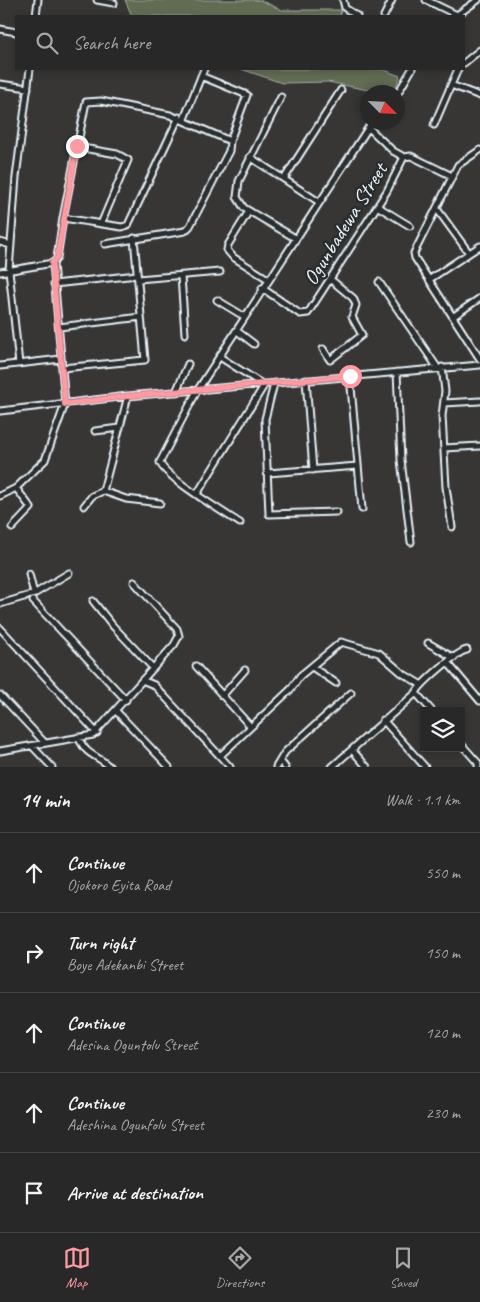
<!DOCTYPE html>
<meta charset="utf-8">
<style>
body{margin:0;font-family:Caveat,sans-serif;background:#313030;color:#f1f3f6}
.controls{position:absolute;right:15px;bottom:15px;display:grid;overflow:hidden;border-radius:0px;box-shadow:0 2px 8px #0003}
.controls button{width:45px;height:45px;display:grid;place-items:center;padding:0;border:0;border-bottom:1px solid #454445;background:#292828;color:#f1f3f6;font:25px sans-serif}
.compass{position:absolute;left:360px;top:85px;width:45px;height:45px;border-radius:50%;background:#292828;box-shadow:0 2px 8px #0003;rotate:114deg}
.stop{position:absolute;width:15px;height:15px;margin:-11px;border:4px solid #ff9aa2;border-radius:50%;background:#fff}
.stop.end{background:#ff9aa2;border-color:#fff;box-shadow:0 1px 5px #0008}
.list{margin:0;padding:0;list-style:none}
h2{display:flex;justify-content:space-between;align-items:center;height:65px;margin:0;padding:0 20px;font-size:21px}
h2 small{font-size:16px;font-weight:400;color:#a5a6a8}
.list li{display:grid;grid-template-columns:32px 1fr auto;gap:15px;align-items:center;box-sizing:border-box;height:80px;padding:0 20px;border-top:1px solid #454445}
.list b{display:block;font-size:19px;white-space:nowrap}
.list p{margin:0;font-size:16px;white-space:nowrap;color:#a5a6a8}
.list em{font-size:16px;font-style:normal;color:#a5a6a8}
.icon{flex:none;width:28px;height:28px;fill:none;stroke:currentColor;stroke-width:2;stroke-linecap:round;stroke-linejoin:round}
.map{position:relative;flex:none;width:480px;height:767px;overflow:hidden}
.search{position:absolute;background:#292828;box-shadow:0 2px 8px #0003;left:15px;right:15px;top:15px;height:55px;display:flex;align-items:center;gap:12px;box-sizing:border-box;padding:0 18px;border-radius:0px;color:#a5a6a8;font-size:19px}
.sheet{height:465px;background:#292828}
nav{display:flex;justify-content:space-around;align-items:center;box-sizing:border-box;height:70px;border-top:1px solid #454445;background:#292828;font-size:14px;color:#a5a6a8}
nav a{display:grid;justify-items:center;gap:2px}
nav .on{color:#ff9aa2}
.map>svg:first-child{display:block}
.green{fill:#626c53;stroke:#a5aea6}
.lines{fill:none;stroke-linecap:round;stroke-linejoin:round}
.minor-casing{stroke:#e8f1f8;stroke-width:9}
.minor{stroke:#2a2d2e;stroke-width:5}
.route{stroke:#ff9aa2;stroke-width:6}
.labels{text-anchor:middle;stroke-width:5;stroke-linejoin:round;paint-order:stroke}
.street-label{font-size:21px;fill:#e8f1f8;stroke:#2a2d2e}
</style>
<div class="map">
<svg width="480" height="767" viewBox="0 0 480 767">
<rect width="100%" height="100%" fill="#373635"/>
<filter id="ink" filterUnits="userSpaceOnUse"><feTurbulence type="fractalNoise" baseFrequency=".02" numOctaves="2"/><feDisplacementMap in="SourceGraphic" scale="10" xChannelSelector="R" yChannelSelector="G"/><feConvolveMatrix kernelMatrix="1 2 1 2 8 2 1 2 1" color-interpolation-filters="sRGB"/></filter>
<g filter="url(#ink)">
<path class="green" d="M 125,0 L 260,0 L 282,10 L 341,10 L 340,16 L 132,16 Z
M 241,69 L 382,69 L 400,76 L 394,92 L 368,90 L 328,82 L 282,83 Z"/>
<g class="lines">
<g class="minor-casing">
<path id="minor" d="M 97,0 L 114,3
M 343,0 L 345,8 L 357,16
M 426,0 L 457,15 L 478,0
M 36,16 L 38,0
M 384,16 L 392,0
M 0,29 L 16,32
M 464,63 L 480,50
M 0,84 L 28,88
M 451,85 L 480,96
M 398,93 L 412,69
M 281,97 L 239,181 L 237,197 L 244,208 L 295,238
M 184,119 L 204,69
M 434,125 L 458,69
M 369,128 L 393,151 L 404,157
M 77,147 L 117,154 L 128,160 L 101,224
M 480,150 L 458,165 L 414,253 L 415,258 L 480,359
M 250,157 L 319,202
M 404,157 L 411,156 L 452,176
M 284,179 L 341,90
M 377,206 L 410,226
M 437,209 L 469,253
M 249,211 L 228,245 L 227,250 L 233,257 L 268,279
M 63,218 L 122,227 L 128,225 L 179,117
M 0,242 L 11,245
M 105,244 L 185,231 L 190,226 L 229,151 L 230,141 L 247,95 L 201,76
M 53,263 L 57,258 L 63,218 L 86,102 L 101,101 L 170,115 L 230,141
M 53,263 L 65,404
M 0,272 L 53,263
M 181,276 L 185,334
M 138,279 L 220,272
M 430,279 L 480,246
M 379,282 L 437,367
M 54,284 L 137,275
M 262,288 L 300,314 L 308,313 L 387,191 L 404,157
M 217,300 L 245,317
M 454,316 L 480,298
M 59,327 L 141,317
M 237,331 L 254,344
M 323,349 L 330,360 L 362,335 L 352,317 L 356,305 L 353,298 L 330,279
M 220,357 L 262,384
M 19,364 L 9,270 L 16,177 L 30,69
M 0,366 L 61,359
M 442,367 L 445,391 L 442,416 L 446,487 L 452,527
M 62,368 L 145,360 L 134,238
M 397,372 L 401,460 L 411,542
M 350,376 L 362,509
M 306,380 L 313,470
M 274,384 L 265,419 L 269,514 L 337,512
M 176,392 L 188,364
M 444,403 L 480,401
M 0,411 L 128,396 L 480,365
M 95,431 L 120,428
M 444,448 L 480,446
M 268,473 L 358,466
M 103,491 L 128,396
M 197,494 L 265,384
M 0,496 L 16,488 L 45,460 L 65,404
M 84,506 L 92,496 L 103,491 L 126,499 L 160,503
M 240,523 C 226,514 162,475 160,462 L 197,391 L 372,122
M 12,528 L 31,508 L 16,488
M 29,574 L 34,594
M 33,601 L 126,700
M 93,601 L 113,626 L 153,668
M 0,604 L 34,594 L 69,573
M 0,628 L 97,733
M 428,643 L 454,658
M 448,663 L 480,701
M 196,666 L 250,726
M 312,667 L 336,683
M 142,680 L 154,685 L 230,767
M 416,693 L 432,711
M 0,695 L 45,743
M 222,696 L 245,670
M 116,711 L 169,767
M 383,720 L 425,767
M 78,737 C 89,759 94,752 110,767
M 461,744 L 478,763 L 478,767
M 32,746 L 52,767
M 352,750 L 367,767
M 0,751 L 93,735 L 174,645 L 179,636 L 177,629 L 134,582
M 220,756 L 291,689 L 300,676 L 341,642 L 379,653 L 402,673 L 420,684
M 280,761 L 285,767
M 276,767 L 285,752 L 351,693
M 332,767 L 416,693 C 420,684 458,651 467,650"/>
</g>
<use href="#minor" class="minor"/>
</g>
</g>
<g class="lines" filter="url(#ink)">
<path class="route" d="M 77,146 L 57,258 L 52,263 L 65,404 L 128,396 L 350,376"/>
</g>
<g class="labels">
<g class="street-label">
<text transform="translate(345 224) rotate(-58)" y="7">Ogunbadewa Street</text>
</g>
</g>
</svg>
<div class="controls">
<button><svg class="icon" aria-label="layers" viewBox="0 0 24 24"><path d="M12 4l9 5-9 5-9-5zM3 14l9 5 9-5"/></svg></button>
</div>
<svg class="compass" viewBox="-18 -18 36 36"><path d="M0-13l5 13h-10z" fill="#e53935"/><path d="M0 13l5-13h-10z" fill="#a5a6a8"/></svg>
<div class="stop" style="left:350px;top:376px"></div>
<div class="stop end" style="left:77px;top:146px"></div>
<div class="search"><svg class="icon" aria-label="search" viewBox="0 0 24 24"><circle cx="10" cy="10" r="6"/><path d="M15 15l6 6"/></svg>Search here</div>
</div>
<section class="sheet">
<h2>14 min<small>Walk · 1.1 km</small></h2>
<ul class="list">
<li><svg class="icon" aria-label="ahead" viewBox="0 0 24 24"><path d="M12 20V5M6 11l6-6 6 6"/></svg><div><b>Continue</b><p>Ojokoro Eyita Road</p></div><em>550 m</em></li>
<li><svg class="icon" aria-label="right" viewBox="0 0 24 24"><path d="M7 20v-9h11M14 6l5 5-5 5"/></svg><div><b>Turn right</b><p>Boye Adekanbi Street</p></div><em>150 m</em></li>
<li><svg class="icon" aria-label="ahead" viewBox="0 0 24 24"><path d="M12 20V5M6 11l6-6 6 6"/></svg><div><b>Continue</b><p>Adesina Oguntolu Street</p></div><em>120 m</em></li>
<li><svg class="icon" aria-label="ahead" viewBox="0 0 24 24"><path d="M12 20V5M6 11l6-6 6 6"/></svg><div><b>Continue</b><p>Adeshina Ogunfolu Street</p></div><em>230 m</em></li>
<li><svg class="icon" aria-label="arrive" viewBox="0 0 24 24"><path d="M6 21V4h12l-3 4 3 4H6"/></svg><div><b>Arrive at destination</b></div></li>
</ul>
</section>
<nav>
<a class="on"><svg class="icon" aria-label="map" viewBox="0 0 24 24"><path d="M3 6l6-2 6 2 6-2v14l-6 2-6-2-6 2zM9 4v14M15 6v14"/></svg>Map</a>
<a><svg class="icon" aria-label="directions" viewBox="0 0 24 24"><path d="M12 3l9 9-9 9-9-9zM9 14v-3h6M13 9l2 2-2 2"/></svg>Directions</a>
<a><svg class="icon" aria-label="saved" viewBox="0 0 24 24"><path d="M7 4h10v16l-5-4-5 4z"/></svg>Saved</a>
</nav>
